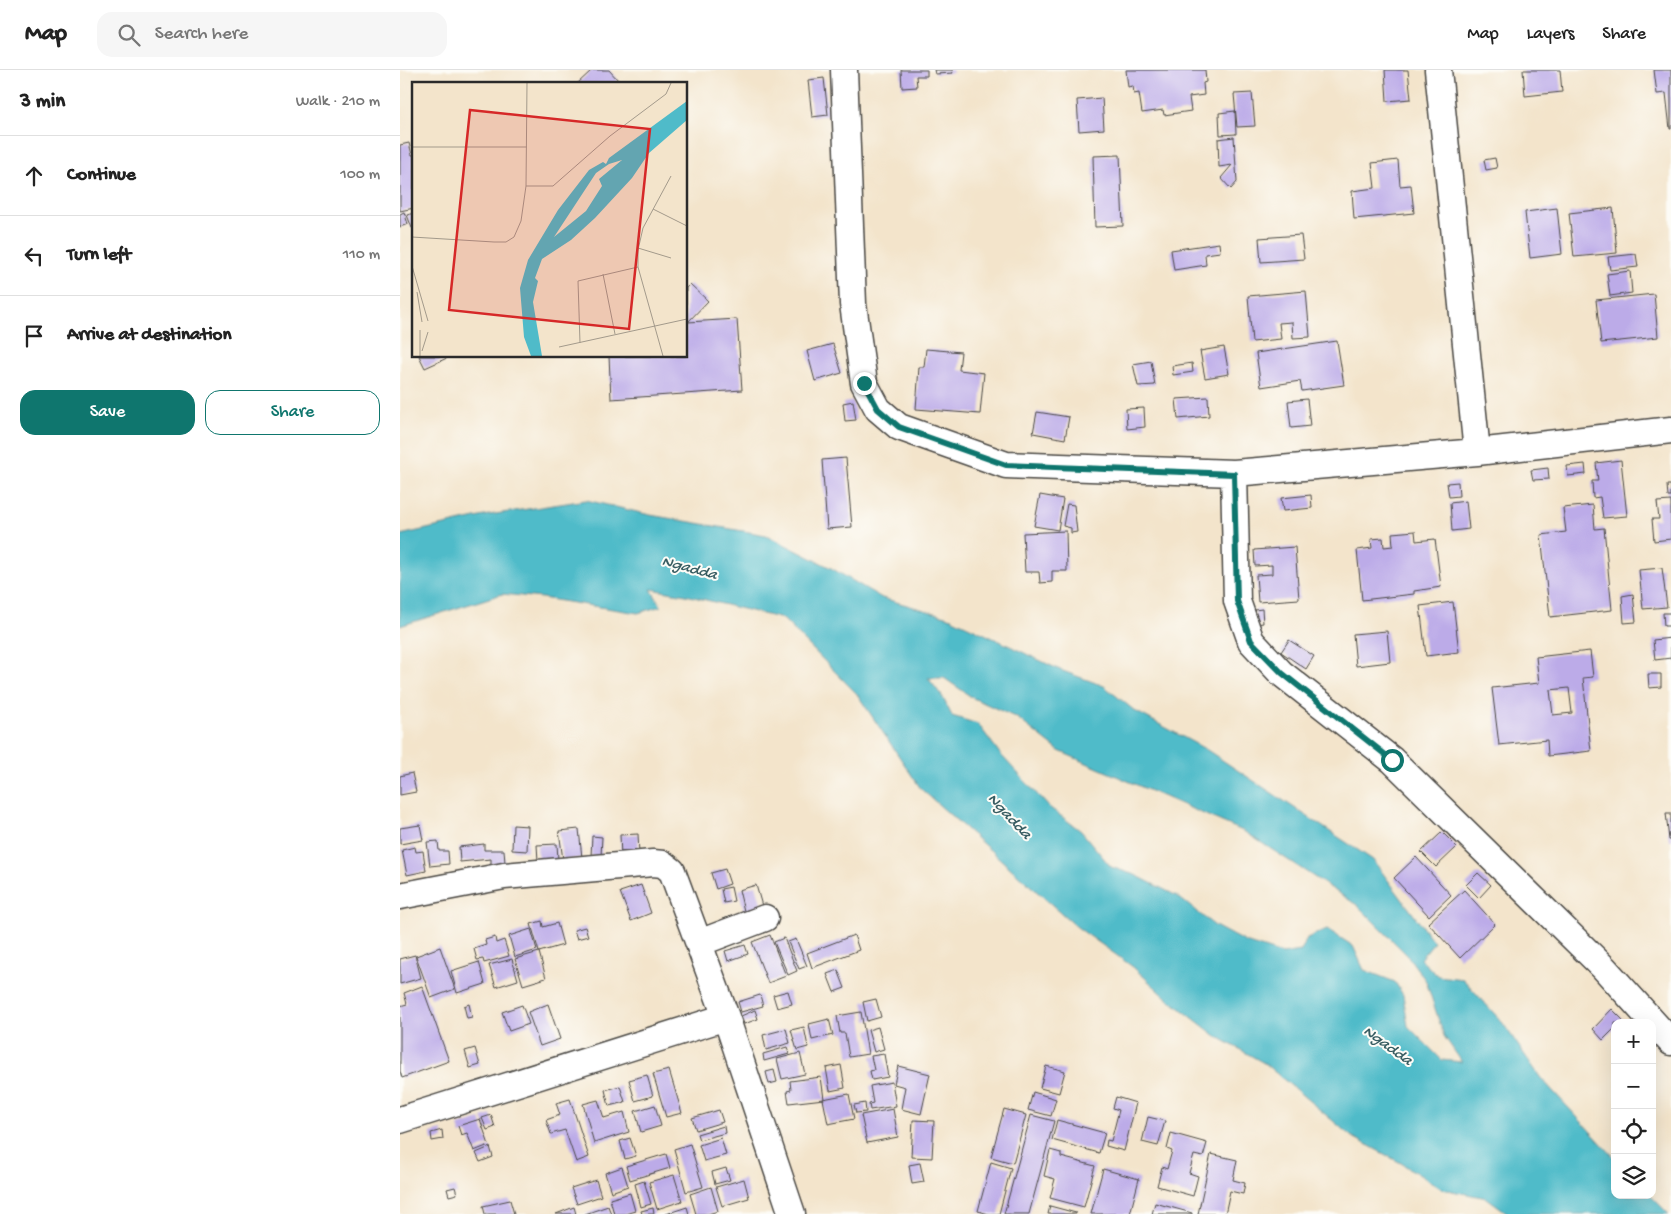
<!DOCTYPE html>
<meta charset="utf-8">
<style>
body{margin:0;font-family:"Gochi Hand",sans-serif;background:#f6f6f6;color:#222}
.controls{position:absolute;right:15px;bottom:15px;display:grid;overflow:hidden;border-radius:10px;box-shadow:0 5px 20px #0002}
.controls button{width:45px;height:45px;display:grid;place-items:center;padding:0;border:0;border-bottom:1px solid #e0e0e0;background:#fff;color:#222;font:25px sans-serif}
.stop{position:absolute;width:15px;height:15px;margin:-11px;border:4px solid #0f766e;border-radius:50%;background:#fff}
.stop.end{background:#0f766e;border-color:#fff;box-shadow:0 1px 5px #0008}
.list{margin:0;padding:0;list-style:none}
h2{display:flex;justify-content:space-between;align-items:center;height:65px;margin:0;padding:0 20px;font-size:21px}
h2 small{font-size:16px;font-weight:400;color:#767676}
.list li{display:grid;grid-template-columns:32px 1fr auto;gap:15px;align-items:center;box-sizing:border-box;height:80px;padding:0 20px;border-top:1px solid #e0e0e0}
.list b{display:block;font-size:19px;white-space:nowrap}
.list em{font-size:16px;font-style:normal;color:#767676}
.actions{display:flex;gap:10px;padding:15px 20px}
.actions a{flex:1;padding:11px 0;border:1px solid #0f766e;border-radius:15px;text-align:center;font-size:18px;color:#0f766e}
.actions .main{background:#0f766e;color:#fff}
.icon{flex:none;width:28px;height:28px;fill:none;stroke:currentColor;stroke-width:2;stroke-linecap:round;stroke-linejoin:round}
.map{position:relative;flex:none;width:1271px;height:1144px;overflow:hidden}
header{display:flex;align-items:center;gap:30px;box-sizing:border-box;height:70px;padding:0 25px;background:#fff;border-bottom:1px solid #e0e0e0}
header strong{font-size:24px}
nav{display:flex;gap:28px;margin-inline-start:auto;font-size:18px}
.search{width:350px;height:45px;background:#f6f6f6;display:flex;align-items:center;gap:12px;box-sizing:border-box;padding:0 18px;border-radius:15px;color:#767676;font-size:19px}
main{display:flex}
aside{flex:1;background:#fff}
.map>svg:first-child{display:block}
.water{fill:#4fbbc9;stroke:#3d737a;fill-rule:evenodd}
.building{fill:#bcabe8;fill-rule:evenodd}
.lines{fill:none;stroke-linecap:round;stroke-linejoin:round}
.street-casing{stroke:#494743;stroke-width:29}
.street{stroke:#fff;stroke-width:26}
.route{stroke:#0f766e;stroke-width:6}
.labels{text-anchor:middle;stroke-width:4;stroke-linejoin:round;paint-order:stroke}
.water-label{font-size:16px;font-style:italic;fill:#385d62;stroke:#fdfcf7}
.inset-road{fill:none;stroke:#a39a8b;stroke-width:1}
.view{fill:#d62828;fill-opacity:0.15;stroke:#d62828;stroke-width:2.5}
.inset-edge{fill:none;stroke:#2b2b2b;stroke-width:2.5}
</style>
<header>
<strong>Map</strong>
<div class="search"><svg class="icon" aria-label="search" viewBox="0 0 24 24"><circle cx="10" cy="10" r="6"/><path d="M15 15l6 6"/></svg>Search here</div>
<nav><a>Map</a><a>Layers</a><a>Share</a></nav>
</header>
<main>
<aside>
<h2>3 min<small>Walk · 210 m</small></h2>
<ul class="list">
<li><svg class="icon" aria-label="ahead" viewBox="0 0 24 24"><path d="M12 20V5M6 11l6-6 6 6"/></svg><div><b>Continue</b></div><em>100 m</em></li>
<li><svg class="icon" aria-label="left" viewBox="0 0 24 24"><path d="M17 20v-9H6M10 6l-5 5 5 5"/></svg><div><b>Turn left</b></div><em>110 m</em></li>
<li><svg class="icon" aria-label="arrive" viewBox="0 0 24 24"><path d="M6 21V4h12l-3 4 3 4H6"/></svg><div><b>Arrive at destination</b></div></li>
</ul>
<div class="actions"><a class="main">Save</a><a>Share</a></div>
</aside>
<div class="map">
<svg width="1271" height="1144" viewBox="0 0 1271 1144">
<rect width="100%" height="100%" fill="#fdfcf7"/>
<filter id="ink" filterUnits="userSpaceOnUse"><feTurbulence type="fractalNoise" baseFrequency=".02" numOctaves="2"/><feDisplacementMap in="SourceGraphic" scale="10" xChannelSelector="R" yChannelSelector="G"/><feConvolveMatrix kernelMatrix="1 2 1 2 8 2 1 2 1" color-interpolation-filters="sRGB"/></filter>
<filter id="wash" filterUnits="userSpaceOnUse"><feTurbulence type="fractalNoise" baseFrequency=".0096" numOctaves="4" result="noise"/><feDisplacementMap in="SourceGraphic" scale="20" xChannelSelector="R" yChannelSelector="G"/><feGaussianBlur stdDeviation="1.12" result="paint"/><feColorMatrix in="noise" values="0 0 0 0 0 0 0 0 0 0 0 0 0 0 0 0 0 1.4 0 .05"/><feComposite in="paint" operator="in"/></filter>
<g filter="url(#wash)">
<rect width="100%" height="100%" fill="#f3e4cb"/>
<path class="water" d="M 186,430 L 250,445 L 366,465 L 431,498 L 482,528 L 549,547 L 660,600 L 704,616 L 735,641 L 807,680 L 973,790 L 1034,872 L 1020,889 L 1038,906 L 1063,909 L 1102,952 L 1140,1007 L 1215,1088 L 1215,1125 L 1250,1125 L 1269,1144 L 1109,1144 L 1087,1128 L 1042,1119 L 1001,1093 L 951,1066 L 864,993 L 816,966 L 767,928 L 733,897 L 677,857 L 521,719 L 457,624 L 383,549 L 286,525 L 251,519 L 261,536 L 238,543 L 142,528 L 102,524 L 0,556 L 0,465 L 89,445 ZM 528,608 L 544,608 L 573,628 L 617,648 L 659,681 L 845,762 L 957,835 L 1007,885 L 1026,911 L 1044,966 L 1062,992 L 1042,990 L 1008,956 L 1003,925 L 995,912 L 964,900 L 953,876 L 927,859 L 907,868 L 901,881 L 882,884 L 845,872 L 815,856 L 777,826 L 735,805 L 711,797 L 681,761 L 649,737 L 601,685 L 578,654 L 552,646 L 542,626 Z"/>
<g id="blocks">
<path class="building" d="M 192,0 L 209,0 L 218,10 L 214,14 L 177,14 Z
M 501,0 L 527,0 L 527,6 L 516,6 L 517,17 L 502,18 Z
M 534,0 L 552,0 L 553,3 L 535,4 Z
M 726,0 L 805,0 L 806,12 L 803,13 L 804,25 L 789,27 L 791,41 L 764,45 L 763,40 L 742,43 L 739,23 L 734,24 L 733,16 L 728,17 Z
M 985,0 L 1008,0 L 1011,29 L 987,31 Z
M 1123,0 L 1160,0 L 1162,22 L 1125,26 Z
M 1254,0 L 1271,0 L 1271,59 L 1270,59 L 1266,23 L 1257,24 Z
M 424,8 L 428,45 L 412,47 L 408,10 Z
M 852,23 L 855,56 L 837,57 L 834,24 Z
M 702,28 L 704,59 L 679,61 L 677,30 Z
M 835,41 L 836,64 L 820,65 L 819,43 Z
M 834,67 L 837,112 L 831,119 L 821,108 L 832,95 L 819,97 L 818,69 Z
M 9,73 L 12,85 L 14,85 L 14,138 L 0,141 L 0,75 Z
M 720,85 L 723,156 L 695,157 L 693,86 Z
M 1095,88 L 1097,98 L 1086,100 L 1084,90 Z
M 998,90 L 1000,116 L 1011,115 L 1014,143 L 954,149 L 952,121 L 975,118 L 972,93 Z
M 1157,138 L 1162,184 L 1130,188 L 1125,142 Z
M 1213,138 L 1217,183 L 1174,187 L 1169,143 Z
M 4,142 L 8,154 L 0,157 L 0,144 Z
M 14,143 L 14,157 L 12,158 L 7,145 Z
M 901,165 L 904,189 L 861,192 L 859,168 Z
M 819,173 L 820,182 L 805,184 L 806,195 L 774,200 L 771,180 Z
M 1236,184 L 1238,197 L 1210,200 L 1208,187 Z
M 1230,201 L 1232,223 L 1210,226 L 1207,204 Z
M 290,214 L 308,231 L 288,252 L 337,249 L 342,320 L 211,329 L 209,286 L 286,286 L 286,218 Z
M 906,221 L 910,267 L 893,268 L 892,252 L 879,253 L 881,269 L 852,272 L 848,226 Z
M 1254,224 L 1258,267 L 1201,273 L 1196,230 Z
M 937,271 L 944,315 L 902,321 L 900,311 L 861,317 L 856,283 Z
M 433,274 L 442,303 L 415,311 L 407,281 Z
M 824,277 L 829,304 L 805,308 L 800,281 Z
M 526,279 L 561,282 L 559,300 L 584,303 L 580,344 L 516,339 L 519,297 L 524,297 Z
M 19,286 L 47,286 L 47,288 L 25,298 Z
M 751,291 L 755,315 L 738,316 L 733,294 Z
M 792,293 L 793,302 L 773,305 L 772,296 Z
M 808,327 L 809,346 L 778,349 L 776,329 Z
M 907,329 L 910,356 L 891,358 L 888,331 Z
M 453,331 L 456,350 L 445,351 L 443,333 Z
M 744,338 L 745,357 L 727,359 L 726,339 Z
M 637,342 L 669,347 L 665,369 L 633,363 Z
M 446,388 L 452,457 L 427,459 L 422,390 Z
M 1221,390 L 1227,446 L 1203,448 L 1200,427 L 1193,428 L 1192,411 L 1198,411 L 1196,393 Z
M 1185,394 L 1186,404 L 1168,406 L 1167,396 Z
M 1148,398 L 1149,409 L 1133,410 L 1131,400 Z
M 1058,412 L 1059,426 L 1049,427 L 1047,413 Z
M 1267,415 L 1271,415 L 1271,427 L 1268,427 Z
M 640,425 L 663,429 L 658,460 L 634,456 Z
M 911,425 L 912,438 L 883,441 L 881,428 Z
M 1066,431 L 1069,459 L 1052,461 L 1050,433 Z
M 1271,431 L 1271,469 L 1254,471 L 1252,449 L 1259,449 L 1257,432 Z
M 667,434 L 674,435 L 677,462 L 671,463 L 671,458 L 663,456 Z
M 1193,435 L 1195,459 L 1204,458 L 1212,540 L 1150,547 L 1141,465 L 1166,462 L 1163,438 Z
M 666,461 L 667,501 L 652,501 L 652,512 L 640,513 L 639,502 L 625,502 L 623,463 Z
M 1015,461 L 1016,471 L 1035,469 L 1041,517 L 1014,521 L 1014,524 L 962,530 L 957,480 L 972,478 L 971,469 L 983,468 L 984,477 L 993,476 L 992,463 Z
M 895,477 L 899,529 L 858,532 L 856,505 L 872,504 L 872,495 L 855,496 L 854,480 Z
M 1262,498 L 1267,537 L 1243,539 L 1239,500 Z
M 1233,524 L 1236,552 L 1224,553 L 1222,526 Z
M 1053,532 L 1059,582 L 1026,586 L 1020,536 Z
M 862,539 L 863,553 L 856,554 L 855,540 Z
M 1263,543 L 1271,543 L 1271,556 L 1264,556 Z
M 987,561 L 990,592 L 956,596 L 953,564 Z
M 1271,568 L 1271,588 L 1255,590 L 1253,570 Z
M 889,570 L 914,586 L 906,599 L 881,582 Z
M 1190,581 L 1193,607 L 1183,608 L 1191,681 L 1148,686 L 1147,670 L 1099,675 L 1092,618 L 1139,613 L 1136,587 ZM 1169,618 L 1172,643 L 1153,645 L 1150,620 Z
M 1248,604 L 1261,604 L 1261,617 L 1249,618 Z
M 12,703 L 16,722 L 0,725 L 0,706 Z
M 1266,743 L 1271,743 L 1271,770 L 1269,770 Z
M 20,755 L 23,770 L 0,774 L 0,758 Z
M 113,755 L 128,756 L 127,781 L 112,780 Z
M 179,759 L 182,788 L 163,790 L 159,761 Z
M 1042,762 L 1057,777 L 1036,797 L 1021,782 Z
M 238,764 L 239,784 L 221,786 L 220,765 Z
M 192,766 L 202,767 L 201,786 L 191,786 Z
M 38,771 L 39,781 L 48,781 L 49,794 L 30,796 L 27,772 Z
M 84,774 L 84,780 L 104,780 L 105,793 L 91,794 L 91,789 L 60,792 L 59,777 Z
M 157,774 L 158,790 L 138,791 L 137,775 Z
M 15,777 L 16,782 L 23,781 L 26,801 L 7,805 L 2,780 Z
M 1016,787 L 1051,825 L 1029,846 L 994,808 Z
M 325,799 L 330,814 L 316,819 L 311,803 Z
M 1078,803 L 1091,815 L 1079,828 L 1066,815 Z
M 241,815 L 251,843 L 231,851 L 220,822 Z
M 356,815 L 362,836 L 344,841 L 339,820 Z
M 331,817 L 334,831 L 324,833 L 321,819 Z
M 1064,820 L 1095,854 L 1060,888 L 1028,853 Z
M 142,851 L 143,857 L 157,853 L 163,875 L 139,882 L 131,854 Z
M 185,857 L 188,866 L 177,869 L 174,860 Z
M 131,859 L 137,880 L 115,887 L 109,866 Z
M 370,865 L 386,906 L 368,913 L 352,872 Z
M 454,865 L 459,880 L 412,898 L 407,883 Z
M 95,867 L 96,873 L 104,870 L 109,886 L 84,893 L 83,889 L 77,890 L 74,879 L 86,875 L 85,870 Z
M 384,868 L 397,901 L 388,905 L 374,872 Z
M 396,869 L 407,896 L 399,899 L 388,872 Z
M 345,875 L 348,884 L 328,891 L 325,881 Z
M 40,877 L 55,919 L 31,928 L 16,886 Z
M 139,882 L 146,908 L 123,915 L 115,889 Z
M 15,885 L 21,908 L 0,914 L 0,889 Z
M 112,889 L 118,910 L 96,917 L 89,895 Z
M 79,892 L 85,914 L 57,923 L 51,901 Z
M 438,900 L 445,918 L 434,922 L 427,904 Z
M 22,916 L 49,991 L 2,1008 L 0,1001 L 0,936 L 7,934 L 4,923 Z
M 388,921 L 392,934 L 377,938 L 373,925 Z
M 360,925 L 363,936 L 341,942 L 338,932 Z
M 476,929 L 481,947 L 467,951 L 463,932 Z
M 69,934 L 72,947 L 67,948 L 64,936 Z
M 148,934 L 160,969 L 140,976 L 128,942 Z
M 122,935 L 129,954 L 109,961 L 102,942 Z
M 1212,939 L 1223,950 L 1220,953 L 1215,953 L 1215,958 L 1203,970 L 1193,959 Z
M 355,940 L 358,949 L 344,954 L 341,946 Z
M 461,942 L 468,984 L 449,987 L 445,963 L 440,963 L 437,946 Z
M 429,949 L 433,965 L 412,970 L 409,954 Z
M 404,957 L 408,977 L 397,980 L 391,960 Z
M 478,957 L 484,979 L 474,982 L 468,960 Z
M 386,959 L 390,973 L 366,980 L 363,965 Z
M 387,977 L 389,984 L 364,991 L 363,984 Z
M 75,978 L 80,995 L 70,998 L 65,981 Z
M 400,983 L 405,1004 L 382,1009 L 377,989 Z
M 484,984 L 488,1007 L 472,1010 L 470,1001 L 474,1000 L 471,986 Z
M 441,995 L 445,1018 L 430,1021 L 426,998 Z
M 498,996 L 530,1004 L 521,1044 L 501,1039 L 505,1017 L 494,1014 Z
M 646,996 L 665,1001 L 659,1023 L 640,1018 Z
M 269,1000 L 282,1043 L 266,1047 L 253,1004 Z
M 374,1000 L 377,1012 L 369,1014 L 366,1002 Z
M 247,1005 L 253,1026 L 235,1031 L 229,1010 Z
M 421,1007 L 424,1029 L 389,1033 L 387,1021 L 391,1020 L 390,1011 Z
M 492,1012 L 496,1036 L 470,1040 L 469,1034 L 473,1033 L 470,1016 Z
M 220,1016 L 225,1032 L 209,1036 L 205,1020 Z
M 633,1022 L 656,1029 L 651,1046 L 628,1040 Z
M 449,1024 L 454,1049 L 428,1054 L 423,1029 Z
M 716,1027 L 736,1033 L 724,1081 L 706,1076 L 707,1070 L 711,1071 L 719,1040 L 713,1038 Z
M 170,1029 L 189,1087 L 176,1092 L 165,1060 L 151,1064 L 146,1050 L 160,1045 L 156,1033 Z
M 198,1030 L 204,1048 L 224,1042 L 229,1062 L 194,1073 L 183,1034 Z
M 465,1033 L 466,1042 L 456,1043 L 454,1035 Z
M 255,1035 L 261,1056 L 241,1062 L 235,1041 Z
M 493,1039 L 498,1067 L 467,1073 L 461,1045 Z
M 604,1039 L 626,1045 L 613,1093 L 591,1087 Z
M 319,1040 L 323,1052 L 296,1060 L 292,1048 Z
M 91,1045 L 95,1057 L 87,1060 L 82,1048 Z
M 631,1045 L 654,1051 L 629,1144 L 604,1144 Z
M 748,1047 L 765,1051 L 758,1076 L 742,1072 Z
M 80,1049 L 89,1075 L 74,1081 L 67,1063 L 61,1065 L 58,1056 Z
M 513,1050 L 534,1051 L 532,1088 L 511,1087 Z
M 657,1050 L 705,1063 L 699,1083 L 652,1070 Z
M 324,1056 L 325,1063 L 299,1070 L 297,1064 Z
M 42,1060 L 43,1069 L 32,1071 L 31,1063 Z
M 771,1063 L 807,1073 L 803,1087 L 794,1085 L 789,1103 L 798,1106 L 793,1126 L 757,1116 L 762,1097 L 767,1099 L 772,1081 L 767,1079 Z
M 230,1068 L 236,1086 L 225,1089 L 220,1071 Z
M 321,1068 L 326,1085 L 304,1091 L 299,1075 Z
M 290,1074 L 303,1117 L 286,1122 L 274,1079 Z
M 90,1077 L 93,1087 L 80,1092 L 76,1083 Z
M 650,1080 L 661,1083 L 661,1087 L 695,1096 L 684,1137 L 650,1128 L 655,1109 L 644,1106 Z
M 266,1084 L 270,1098 L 230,1110 L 226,1096 Z
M 811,1084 L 837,1090 L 833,1110 L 845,1113 L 843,1124 L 830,1121 L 825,1144 L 798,1144 Z
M 591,1092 L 611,1098 L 599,1144 L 589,1144 L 578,1141 Z
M 520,1093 L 524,1112 L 512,1114 L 509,1095 Z
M 222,1097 L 228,1116 L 211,1122 L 205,1103 Z
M 326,1098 L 330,1110 L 315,1114 L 312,1102 Z
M 703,1099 L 739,1109 L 730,1144 L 691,1144 Z
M 274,1105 L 282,1131 L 257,1139 L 249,1112 Z
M 344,1109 L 349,1128 L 322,1136 L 316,1117 Z
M 196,1110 L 201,1126 L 177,1134 L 171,1118 Z
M 244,1111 L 251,1134 L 241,1137 L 235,1114 Z
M 55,1117 L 57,1124 L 49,1126 L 47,1119 Z
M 311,1117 L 318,1141 L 308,1144 L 296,1144 L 290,1124 Z
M 230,1123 L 235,1141 L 225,1144 L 214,1144 L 210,1129 Z
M 110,1130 L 114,1144 L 85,1144 L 83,1136 Z
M 755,1133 L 792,1143 L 792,1144 L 752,1144 Z
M 208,1136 L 211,1144 L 185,1144 Z
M 650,1136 L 676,1143 L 676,1144 L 648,1144 Z
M 174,1137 L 176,1144 L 156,1144 Z
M 287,1137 L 289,1144 L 266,1144 Z
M 253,1138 L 254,1144 L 242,1144 L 241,1141 Z"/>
</g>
</g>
<g filter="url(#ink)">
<use href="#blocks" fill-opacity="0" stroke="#494743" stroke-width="1"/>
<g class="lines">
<g class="street-casing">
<path id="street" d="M 444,0 L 453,234 L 464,313 L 478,339 L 499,357 L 606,395 L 834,403 L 1077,382 L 1271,360
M 1038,0 L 1077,382
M 834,403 L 837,531 L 851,571 L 881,603 L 992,690 L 1204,898 L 1271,972
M 0,826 L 104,806 L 253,793 L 263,794 L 272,801 L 326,947 L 392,1144
M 299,873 L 365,848
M 0,1050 L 326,947"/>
</g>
<use href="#street" class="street"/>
</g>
</g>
<g class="lines" filter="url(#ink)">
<path class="route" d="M 464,313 L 478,339 L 499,357 L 606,395 L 834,404 L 837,531 L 851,571 L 882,603 L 992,690"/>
</g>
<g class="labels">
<g class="water-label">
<text transform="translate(290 496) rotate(15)" y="6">Ngadda</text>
<text transform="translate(611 745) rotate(47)" y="6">Ngadda</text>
<text transform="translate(989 974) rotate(36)" y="6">Ngadda</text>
</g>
</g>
<g transform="translate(12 12)">
<rect width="275" height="275" fill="#f3e4cb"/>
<path d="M 275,19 L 275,38 L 237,71 L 220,96 L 183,136 L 159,158 L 130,177 L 123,196 L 126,199 L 121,220 L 130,274 L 119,274 L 112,255 L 108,206 L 116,178 L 146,128 L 177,88 L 191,80 L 194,82 L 197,76 ZM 210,78 L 187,97 L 190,104 L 174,129 L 142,155 L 184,91 L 197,82 Z" fill="#4fbbc9" fill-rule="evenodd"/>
<path class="inset-road" d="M 0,65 L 115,65M 114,104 L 141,104 L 198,54 L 254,12 L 259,1M 241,127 L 275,144M 0,155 L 82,160 L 94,160 L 102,155 L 109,139 L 114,104 L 115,1M 226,166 L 259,176M 0,184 L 16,239M 191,192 L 203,252M 5,210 L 10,240M 168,261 L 166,199 L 226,185M 147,265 L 275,237M 10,269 L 16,250M 8,274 L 8,248M 251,274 L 226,185 L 226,168 L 231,146 L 259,94"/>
<path class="view" d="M 58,28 L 238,47 L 217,247 L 37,228 Z"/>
<rect width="275" height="275" class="inset-edge"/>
</g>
</svg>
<div class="controls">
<button>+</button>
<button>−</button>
<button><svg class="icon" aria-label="locate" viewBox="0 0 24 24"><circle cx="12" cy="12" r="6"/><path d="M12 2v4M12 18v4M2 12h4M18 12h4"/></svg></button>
<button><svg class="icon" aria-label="layers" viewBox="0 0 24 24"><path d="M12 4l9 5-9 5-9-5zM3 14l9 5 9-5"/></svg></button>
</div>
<div class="stop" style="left:992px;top:690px"></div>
<div class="stop end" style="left:464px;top:313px"></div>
</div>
</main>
